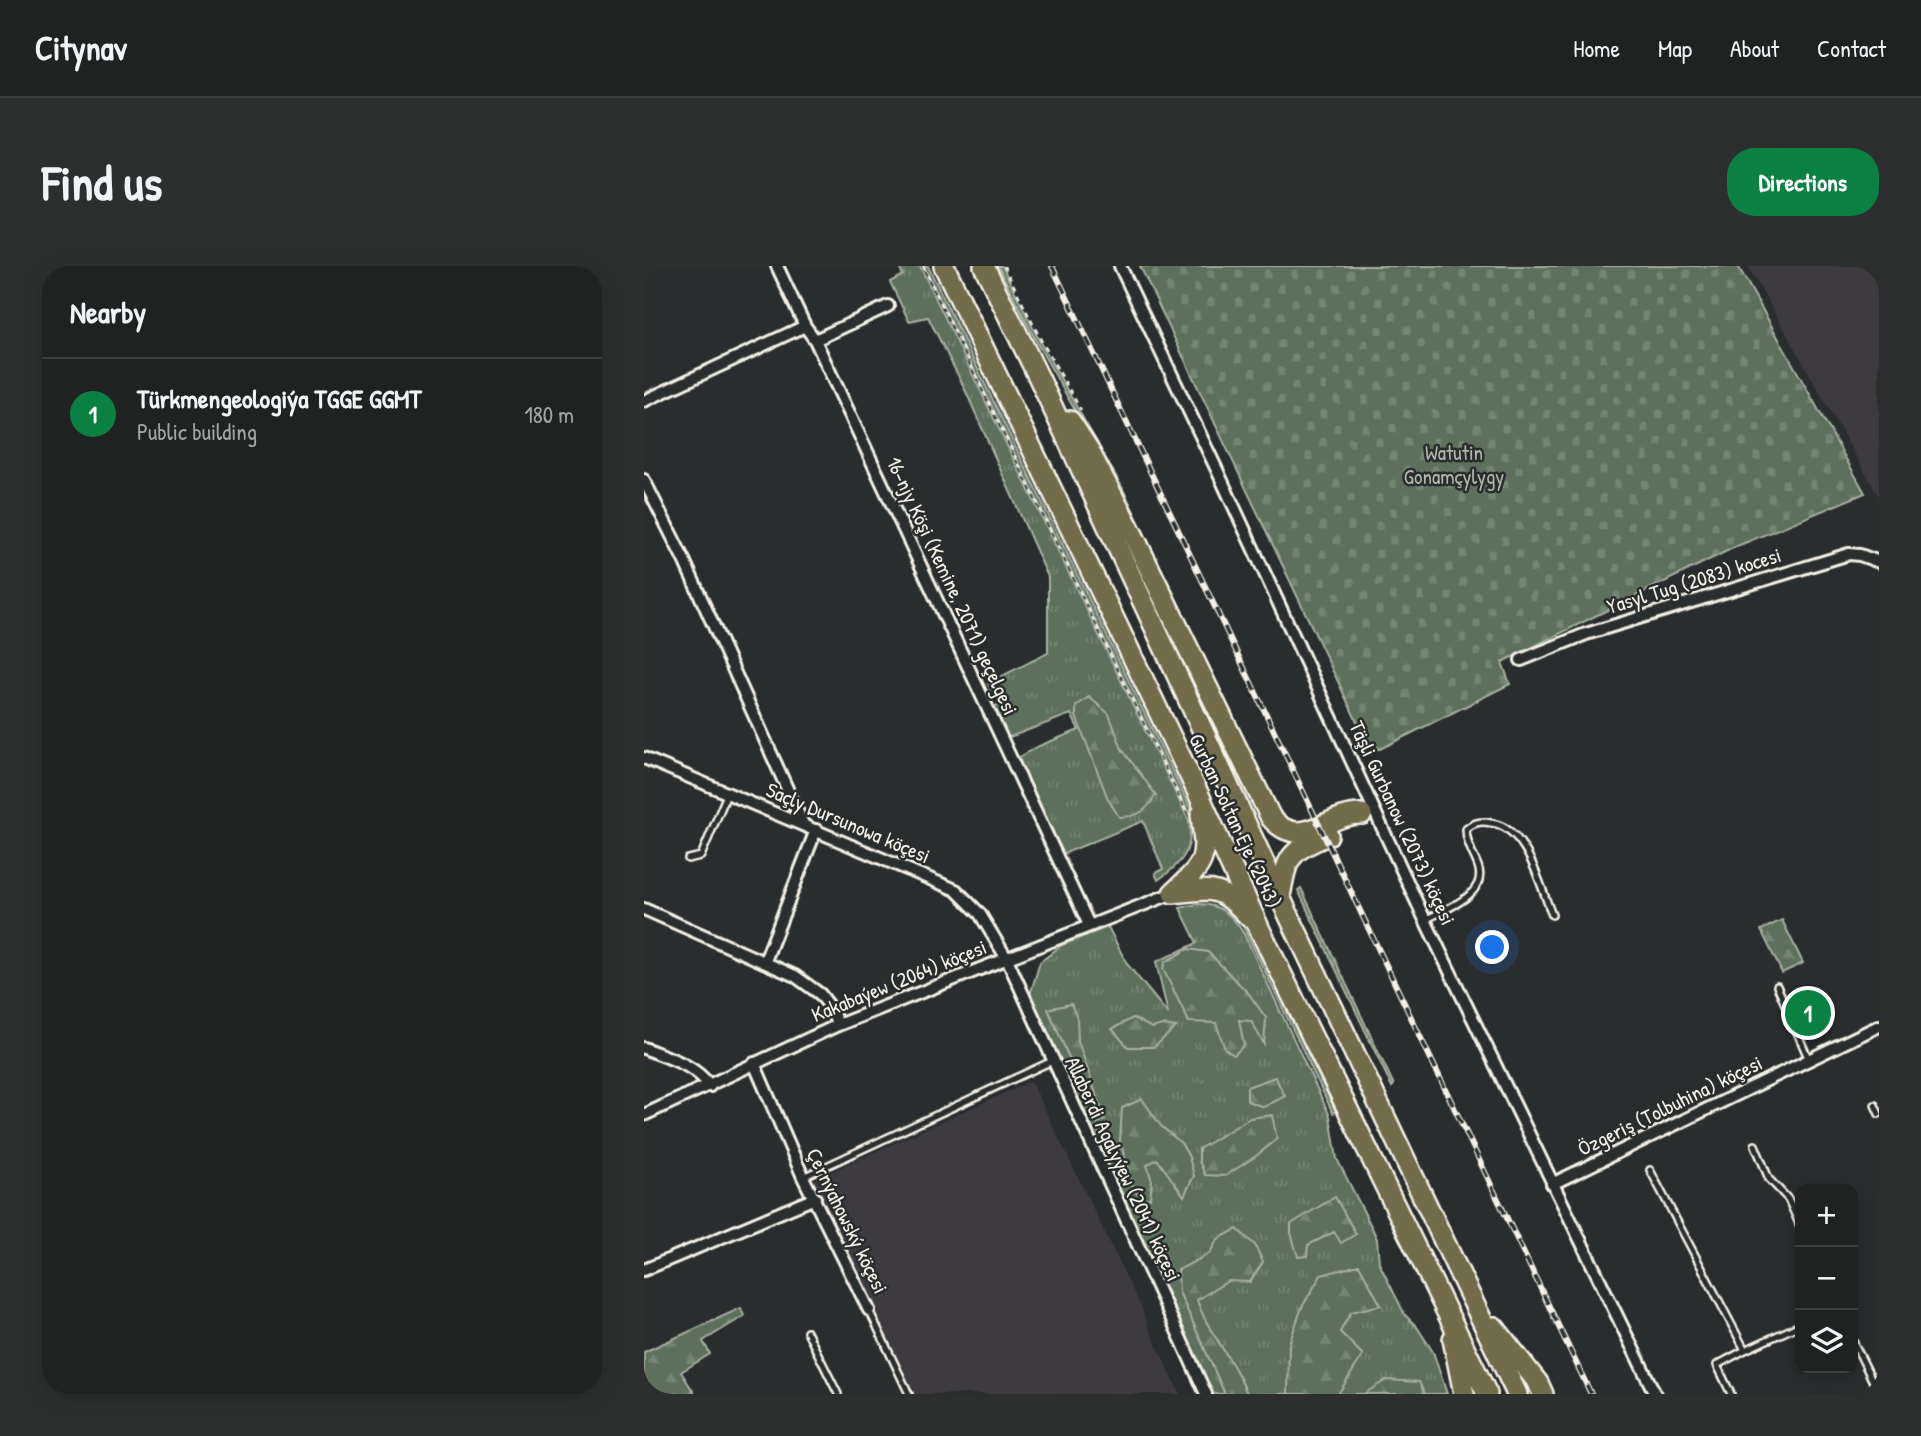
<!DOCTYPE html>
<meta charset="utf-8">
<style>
body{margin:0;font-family:"Patrick Hand",sans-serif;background:#2d2f2f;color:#f1f3f6}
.controls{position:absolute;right:21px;bottom:21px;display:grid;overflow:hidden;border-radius:14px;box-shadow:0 4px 18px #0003}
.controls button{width:63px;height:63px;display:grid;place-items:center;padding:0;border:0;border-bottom:2px solid #3d3f40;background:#202222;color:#f1f3f6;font:35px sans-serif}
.you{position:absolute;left:849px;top:682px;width:24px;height:24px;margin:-18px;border:5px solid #fff;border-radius:50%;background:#1a73e8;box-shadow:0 0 0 10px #1a73e833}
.badge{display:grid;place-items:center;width:46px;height:46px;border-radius:50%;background:#0b8043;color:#fff;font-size:23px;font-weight:700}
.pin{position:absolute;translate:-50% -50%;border:4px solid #fff;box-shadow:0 2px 7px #0006}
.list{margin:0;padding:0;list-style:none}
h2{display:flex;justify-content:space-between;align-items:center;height:91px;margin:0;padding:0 28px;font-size:30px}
h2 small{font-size:23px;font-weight:400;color:#a2a4a5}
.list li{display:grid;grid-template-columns:46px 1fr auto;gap:21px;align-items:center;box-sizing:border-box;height:112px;padding:0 28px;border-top:2px solid #3d3f40}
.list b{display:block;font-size:26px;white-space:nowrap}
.list p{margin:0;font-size:23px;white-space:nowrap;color:#a2a4a5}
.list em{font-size:23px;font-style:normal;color:#a2a4a5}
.icon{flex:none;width:38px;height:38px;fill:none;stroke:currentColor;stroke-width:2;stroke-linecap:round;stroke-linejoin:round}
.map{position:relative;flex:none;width:1235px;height:1128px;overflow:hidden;border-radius:28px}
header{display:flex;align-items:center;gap:42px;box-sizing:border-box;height:98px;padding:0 35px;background:#202222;border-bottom:2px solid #3d3f40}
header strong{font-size:33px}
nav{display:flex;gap:38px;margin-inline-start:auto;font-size:24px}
.intro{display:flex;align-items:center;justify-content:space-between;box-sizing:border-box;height:168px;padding:0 42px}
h1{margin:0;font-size:49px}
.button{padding:18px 32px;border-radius:28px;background:#0b8043;color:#fff;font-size:24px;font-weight:700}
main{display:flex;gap:42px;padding:0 42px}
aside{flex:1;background:#202222;border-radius:28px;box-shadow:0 4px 18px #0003}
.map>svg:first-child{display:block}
.built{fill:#3c3a40}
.grass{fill:url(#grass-tufts);stroke:#a8b0a2;stroke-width:2}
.forest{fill:url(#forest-firs);stroke:#a8b0a2;stroke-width:2}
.cemetery{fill:url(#cemetery-stones);stroke:#a8b0a2;stroke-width:2}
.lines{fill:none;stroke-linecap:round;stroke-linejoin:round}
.lane-casing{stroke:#f4f1e8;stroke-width:10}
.street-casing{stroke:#f4f1e8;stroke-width:16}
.highway-casing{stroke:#f4f1e8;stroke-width:24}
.path{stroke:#f4f1e8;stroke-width:2.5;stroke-dasharray:5 5;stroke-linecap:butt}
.lane{stroke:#2a2d2e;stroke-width:5}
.street{stroke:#2a2d2e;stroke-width:10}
.highway{stroke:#726c4b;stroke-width:19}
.rail-casing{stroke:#f4f1e8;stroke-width:6}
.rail{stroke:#2a2d2e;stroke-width:3.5;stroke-dasharray:10;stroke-linecap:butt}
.labels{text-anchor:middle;stroke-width:5;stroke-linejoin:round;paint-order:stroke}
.park-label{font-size:21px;fill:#afb7a9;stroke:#2a2d2e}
.street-label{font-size:21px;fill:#f4f1e8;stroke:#2a2d2e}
</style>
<header>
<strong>Citynav</strong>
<nav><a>Home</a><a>Map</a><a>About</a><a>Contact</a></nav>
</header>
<div class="intro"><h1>Find us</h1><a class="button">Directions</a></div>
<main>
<aside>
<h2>Nearby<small></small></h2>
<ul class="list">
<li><span class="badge">1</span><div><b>Türkmengeologiýa TGGE GGMT</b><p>Public building</p></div><em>180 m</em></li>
</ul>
</aside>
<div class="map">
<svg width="1235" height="1128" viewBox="0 0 1235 1128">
<defs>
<pattern id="grass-tufts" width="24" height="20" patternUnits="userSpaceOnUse" patternTransform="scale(1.75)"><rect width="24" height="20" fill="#5b705b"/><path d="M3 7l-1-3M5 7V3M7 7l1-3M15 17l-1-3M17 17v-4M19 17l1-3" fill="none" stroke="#738573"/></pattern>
<pattern id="forest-firs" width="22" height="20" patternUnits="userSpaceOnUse" patternTransform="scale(1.75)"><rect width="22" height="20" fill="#5b705b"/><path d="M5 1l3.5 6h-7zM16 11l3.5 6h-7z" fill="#738573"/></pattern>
<pattern id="cemetery-stones" width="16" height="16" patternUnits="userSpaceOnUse" patternTransform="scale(1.75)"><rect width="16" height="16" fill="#5b705b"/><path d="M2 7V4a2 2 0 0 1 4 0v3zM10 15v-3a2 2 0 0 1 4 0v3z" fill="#738573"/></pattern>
</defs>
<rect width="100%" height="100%" fill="#2a2d2e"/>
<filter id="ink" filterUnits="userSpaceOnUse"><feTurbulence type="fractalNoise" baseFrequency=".0143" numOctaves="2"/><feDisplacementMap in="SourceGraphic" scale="14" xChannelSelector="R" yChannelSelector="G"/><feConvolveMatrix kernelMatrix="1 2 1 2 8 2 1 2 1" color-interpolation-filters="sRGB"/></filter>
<g filter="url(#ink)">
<path class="built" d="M 1104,0 L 1235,0 L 1235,231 Z
M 387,815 L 498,1043 L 506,1065 L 536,1128 L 271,1128 L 169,914 Z"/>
<path class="grass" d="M 254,0 L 276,0 L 545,555 C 550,585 537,598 514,614 L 511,607 L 519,603 L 499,555 L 419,588 L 374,492 L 395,480 L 435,464 L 427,448 L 363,472 L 350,441 L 361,435 L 356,422 L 347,424 L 344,417 L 404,387 L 404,311 L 319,119 L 284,51 L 265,55 L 246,16 L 259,9 Z
M 280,0 L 284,0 L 551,552 L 548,554 Z
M 354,0 L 358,0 L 397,78 L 478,221 L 631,537 L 629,539 L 449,176 L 394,79 Z
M 657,622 L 750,819 L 748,821 L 654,624 Z
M 553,638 C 576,637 589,650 600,668 L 686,850 L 693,893 L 729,964 L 733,973 L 735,997 L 761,1049 L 773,1061 L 789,1086 L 803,1128 L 569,1128 L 386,729 L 396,696 L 418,679 L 464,661 L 483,698 L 524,748 L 512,696 L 553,677 L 536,642 Z
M 597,656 L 602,657 L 692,846 L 689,847 Z"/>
<path class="forest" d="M 445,431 L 465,448 L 478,483 L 512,529 C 502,545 495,551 475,551 L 464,533 L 432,450 L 432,440 Z
M 1138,654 L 1159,697 L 1138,707 L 1117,664 Z
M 544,683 L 564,686 L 605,728 L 622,752 L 620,778 L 607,755 L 595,754 L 600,779 L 590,789 L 581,783 L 572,757 L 545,756 L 519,703 L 521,696 Z
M 427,738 L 433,752 L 434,775 L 461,854 L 453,857 L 404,743 Z
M 489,752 L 508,762 L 518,759 L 532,761 L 510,781 L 484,781 L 468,763 Z
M 631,811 L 641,830 L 620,841 L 603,835 L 603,821 Z
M 498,833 L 517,860 L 537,877 L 545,891 L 550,910 L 540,930 L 513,893 L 503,899 L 508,915 L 506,932 L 498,933 L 490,924 L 476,875 L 478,842 Z
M 628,849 L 633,873 L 612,890 L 581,910 L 561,909 L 555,895 L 555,883 L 606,852 Z
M 691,931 L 712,968 L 697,977 L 690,966 L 664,979 L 663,990 L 654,991 L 647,967 L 647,958 Z
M 593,963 L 611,979 L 619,996 L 606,1016 L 584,1015 L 553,1034 C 564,1068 591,1094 603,1128 L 581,1128 L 535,1026 L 534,1004 L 565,988 L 574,973 Z
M 715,999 L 737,1039 L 707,1046 L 696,1066 L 719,1089 L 694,1128 L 644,1128 L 645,1078 L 658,1041 L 677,1009 Z
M 97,1042 L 100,1050 L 59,1075 L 66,1088 L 37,1106 L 51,1128 L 0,1128 L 0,1086 Z
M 742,1114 L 775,1116 L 781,1128 L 720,1128 Z"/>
<path class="cemetery" d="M 496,0 L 1094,0 L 1221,227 L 1091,281 L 858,396 L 866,418 L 736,483 L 726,483 Z"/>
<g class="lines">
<g class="lane-casing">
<path id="lane" d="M 44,593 L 57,590 L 84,526
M 781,654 C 801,643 845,629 834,600 C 829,587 822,577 822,563 C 830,556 837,555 847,557 C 883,561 896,620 908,649
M 1133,720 L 1165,794
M 1231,839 L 1235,848
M 1111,879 L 1125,913 L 1144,933 L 1156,960
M 1006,904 L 1101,1084 L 1073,1099 L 1087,1128
M 159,911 L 408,795
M 225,1044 L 265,1128
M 163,1066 L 194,1128
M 1209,1075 L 1235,1128
M 1101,1084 L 1156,1059"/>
</g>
<g class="street-casing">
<path id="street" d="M 133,0 L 161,60 L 171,74 L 445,659
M 476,0 L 573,204 L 781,654 L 1011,1128
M 171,74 L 244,40
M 0,135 L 161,60
M 0,214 L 40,294 L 159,558
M 877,394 L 942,368 L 1205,288 L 1216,289 L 1235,296
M 0,492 L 312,624 L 336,648 L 363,693 L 562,1128
M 0,643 L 151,710 L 176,728 L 186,741 L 194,759
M 121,695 L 172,564
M 0,782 C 24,792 50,798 66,820
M 110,797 L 159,911 L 225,1044
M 0,849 L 194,759 L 529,627
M 908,918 L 1235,760
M 0,1004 L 171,932"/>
</g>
<g class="highway-casing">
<path id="highway" d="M 300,0 L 554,527 L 616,664 L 843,1128
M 340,0 L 395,112 L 636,631 L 873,1128
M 426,155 L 443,181 L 489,269 L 627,552 C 657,586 683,547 718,548
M 529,627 C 562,596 563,594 557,549
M 529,627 C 569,623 576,619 605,651
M 636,631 C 643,589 645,586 684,569
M 850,1061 L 894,1117 L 899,1128
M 809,1073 L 820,1128"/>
</g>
<path class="path" d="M 279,0 L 542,545
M 360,0 L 398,76 L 437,144"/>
<use href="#lane" class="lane"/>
<use href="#street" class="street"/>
<use href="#highway" class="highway"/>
<g class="rail-casing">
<path id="rail" d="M 408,0 L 947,1128"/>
</g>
<use href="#rail" class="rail"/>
</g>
</g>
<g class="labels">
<g class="park-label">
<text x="810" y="194">Watutin<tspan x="810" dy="24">Gonamçylygy</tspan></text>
</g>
<g class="street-label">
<text transform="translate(1050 315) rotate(-17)" y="7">Yasyl Tug (2083) kocesi</text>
<text transform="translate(308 320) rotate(65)" y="7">16-njy Köşi (Kemine, 2071) geçelgesi</text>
<text transform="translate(591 555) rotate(65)" y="7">Gurban Soltan Eje (2043)</text>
<text transform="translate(204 557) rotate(23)" y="7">Saçly Dursunowa köçesi</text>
<text transform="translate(758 557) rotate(65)" y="7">Täşli Gurbanow (2073) köçesi</text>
<text transform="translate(255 715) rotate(-22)" y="7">Kakabaýew (2064) köçesi</text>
<text transform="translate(1026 840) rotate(-26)" y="7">Özgeriş (Tolbuhina) köçesi</text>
<text transform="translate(479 903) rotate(65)" y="7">Allaberdi Agalyýew (2041) köçesi</text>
<text transform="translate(203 955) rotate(64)" y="7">Çernýahowský köçesi</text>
</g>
</g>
</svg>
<div class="controls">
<button>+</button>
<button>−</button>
<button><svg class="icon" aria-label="layers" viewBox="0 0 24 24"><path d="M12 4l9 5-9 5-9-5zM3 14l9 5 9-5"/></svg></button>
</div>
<div class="you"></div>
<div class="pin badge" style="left:1164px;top:747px">1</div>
</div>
</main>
